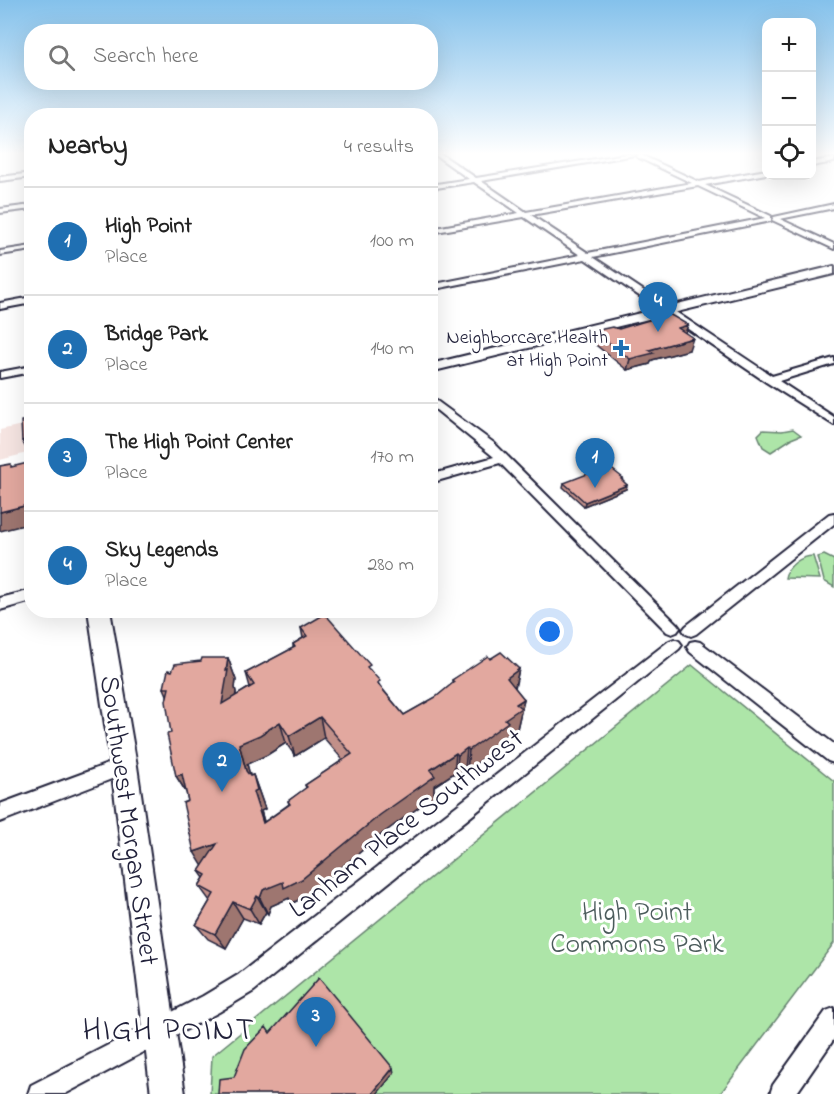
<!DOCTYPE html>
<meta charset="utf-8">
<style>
body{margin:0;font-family:"Indie Flower",sans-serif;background:#f6f6f6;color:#222}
.controls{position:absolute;right:18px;top:18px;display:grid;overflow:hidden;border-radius:12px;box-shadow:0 6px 24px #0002}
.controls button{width:54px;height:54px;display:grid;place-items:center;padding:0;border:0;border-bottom:2px solid #e0e0e0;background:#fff;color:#222;font:30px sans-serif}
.you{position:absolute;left:550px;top:632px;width:21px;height:21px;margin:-15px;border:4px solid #fff;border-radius:50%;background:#1a73e8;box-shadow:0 0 0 9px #1a73e833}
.badge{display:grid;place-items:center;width:39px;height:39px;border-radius:50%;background:#1f6fb2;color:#fff;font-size:20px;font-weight:700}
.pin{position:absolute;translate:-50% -50px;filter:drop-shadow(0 2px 3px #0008)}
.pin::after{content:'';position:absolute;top:32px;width:21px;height:18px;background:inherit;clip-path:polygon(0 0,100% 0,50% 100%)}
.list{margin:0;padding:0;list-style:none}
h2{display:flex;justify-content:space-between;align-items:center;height:78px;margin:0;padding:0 24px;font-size:26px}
h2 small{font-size:20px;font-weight:400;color:#767676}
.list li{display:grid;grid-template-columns:39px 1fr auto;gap:18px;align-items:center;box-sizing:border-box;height:108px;padding:0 24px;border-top:2px solid #e0e0e0}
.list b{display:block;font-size:22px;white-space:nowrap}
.list p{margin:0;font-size:20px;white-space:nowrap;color:#767676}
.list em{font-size:20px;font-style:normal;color:#767676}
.icon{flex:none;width:33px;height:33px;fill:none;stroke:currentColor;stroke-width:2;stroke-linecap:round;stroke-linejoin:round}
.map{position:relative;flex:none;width:834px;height:1094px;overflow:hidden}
.search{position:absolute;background:#fff;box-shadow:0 6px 24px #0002;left:24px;top:24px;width:414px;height:66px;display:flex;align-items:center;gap:15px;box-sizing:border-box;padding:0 21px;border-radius:24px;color:#767676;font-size:22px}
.panel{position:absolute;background:#fff;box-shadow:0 6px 24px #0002;left:24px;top:108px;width:414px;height:510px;border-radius:24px}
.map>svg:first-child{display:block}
.built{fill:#f6e5e2}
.green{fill:#ade5a8;stroke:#688472;stroke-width:1.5}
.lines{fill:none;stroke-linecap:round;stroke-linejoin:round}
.street-casing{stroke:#22223b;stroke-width:4}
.secondary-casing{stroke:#22223b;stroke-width:4}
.street{fill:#fff;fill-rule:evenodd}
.secondary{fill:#fff;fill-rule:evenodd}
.wall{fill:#c29089;stroke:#22223b;stroke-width:1.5;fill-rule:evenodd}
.shaded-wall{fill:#9e766f;stroke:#22223b;stroke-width:1.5}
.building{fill:#e2a89f;stroke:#22223b;stroke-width:1.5;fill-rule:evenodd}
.poi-dot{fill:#1f6fb2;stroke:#fff;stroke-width:2}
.labels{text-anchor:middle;stroke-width:6;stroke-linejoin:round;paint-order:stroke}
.far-poi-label{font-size:20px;fill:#22223b;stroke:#fff;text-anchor:end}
.near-street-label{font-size:28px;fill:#22223b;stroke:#fff}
.near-park-label{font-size:28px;fill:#4c5c5c;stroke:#fff}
.near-neighbourhood-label{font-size:32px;letter-spacing:1.5px;fill:#22223b;stroke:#fff}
</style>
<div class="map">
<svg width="834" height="1094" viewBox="0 0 834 1094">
<rect width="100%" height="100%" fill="#fff"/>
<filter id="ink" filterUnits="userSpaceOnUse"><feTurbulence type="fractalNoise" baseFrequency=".0167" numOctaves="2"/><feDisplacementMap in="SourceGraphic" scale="12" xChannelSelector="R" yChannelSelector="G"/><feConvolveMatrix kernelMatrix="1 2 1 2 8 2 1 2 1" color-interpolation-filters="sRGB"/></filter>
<g filter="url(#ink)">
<path class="built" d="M 31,423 L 31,452 L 0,460 L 0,430 Z"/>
<path class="green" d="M 793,429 L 801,435 L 791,439 L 771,452 L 763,447 L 758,435 L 763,430 L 782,431 Z
M 824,555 L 834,560 L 834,587 L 824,581 L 818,557 Z
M 813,556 L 820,579 L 785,578 C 787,566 801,556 813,556 Z
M 692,665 L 834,781 L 834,943 L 720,1094 L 210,1094 L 212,1056 Z"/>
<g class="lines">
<g class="street-casing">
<path id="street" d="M 434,154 L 441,154 L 476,178 L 626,154 L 635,155 L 481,181 L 526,212 L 692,183 L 637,157 L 639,154 L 699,182 L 766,170 L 766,174 L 705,185 L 771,216 L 771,221 L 593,257 L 772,376 L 834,358 L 834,364 L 779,381 L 834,417 L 834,425 L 766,382 L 585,259 L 430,290 L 430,285 L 580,255 L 524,217 L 430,233 L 430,229 L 519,213 L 474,182 L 430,189 L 430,185 L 469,179 ZM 698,186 L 765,218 L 588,253 L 531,215 Z
M 834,158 L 834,162 L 812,166 L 812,162 Z
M 32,173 L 32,177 L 0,181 L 0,177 Z
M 834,204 L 834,208 L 780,219 L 834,244 L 834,249 L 772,220 L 774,217 Z
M 32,205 L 32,209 L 0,213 L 0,209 Z
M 32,246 L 32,250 L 0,255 L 0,251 Z
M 32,297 L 32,303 L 0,309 L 0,303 Z
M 32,366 L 32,372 L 0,378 L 0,372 Z
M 430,396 L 494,443 L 677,624 L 680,628 L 677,632 L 672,634 L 667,632 L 500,463 L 430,483 L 430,475 L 494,457 L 430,405 Z
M 834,513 L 834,524 L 696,634 L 691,636 L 686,634 L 683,630 L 686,626 L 829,514 Z
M 32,590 L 32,601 L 0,610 L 0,598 Z
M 674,639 L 679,641 L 682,645 L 679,649 L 254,991 L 219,1012 L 65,1094 L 28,1094 L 31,1085 L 203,996 L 238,975 L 669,641 Z
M 695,641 L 700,642 L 834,744 L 834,763 L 828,761 L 690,652 L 687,647 L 690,642 Z
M 124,758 L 130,760 L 133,766 L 130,772 L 0,822 L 0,804 Z
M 834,1008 L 834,1039 L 796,1094 L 770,1094 L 773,1085 L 826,1011 Z"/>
</g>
<g class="secondary-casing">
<path id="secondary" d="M 834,266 L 834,274 L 430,372 L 430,364 Z
M 88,610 L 110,610 L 137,766 L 185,1094 L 151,1094 L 111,766 Z"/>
</g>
<use href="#street" class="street"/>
<use href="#secondary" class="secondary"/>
</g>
<path class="wall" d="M 688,325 L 685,333 L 689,350 L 652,360 L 650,364 L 627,370 L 592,342 L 594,331 L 619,329 Z
M 623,478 L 622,481 L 627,485 L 626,489 L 584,506 L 563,487 L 564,483 Z
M 301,628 L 370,670 L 380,686 L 404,715 L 436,697 L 452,684 L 452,680 L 490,659 L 519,669 L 515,688 L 524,699 L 519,720 L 517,729 L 505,737 L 504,742 L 467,771 L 465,769 L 456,775 L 454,773 L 434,786 L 434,796 L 382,834 L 308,895 L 291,904 L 289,898 L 271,906 L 268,914 L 266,912 L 259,924 L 243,918 L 226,948 L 208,939 L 196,925 L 210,901 L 199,886 L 204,878 L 199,871 L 203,866 L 186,792 L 176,776 L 167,695 L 164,688 L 172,671 L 228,658 L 236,680 L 235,688 L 236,692 L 236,696 L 250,687 L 246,673 L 293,648 L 293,644 L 303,638 ZM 324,738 L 343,760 L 305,785 L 306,788 L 288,801 L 289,804 L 264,822 L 261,811 L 265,809 L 253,775 L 250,776 L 247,764 L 267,755 L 286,743 L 295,756 Z"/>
<path class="shaded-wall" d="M 688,325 L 684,336 L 678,328 Z
M 693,338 L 689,350 L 652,360 L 650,364 L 627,370 L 630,359 L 649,350 Z
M 32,438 L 32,447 L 26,448 L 22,441 Z
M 627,485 L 626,489 L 584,506 L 585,502 Z
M 32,504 L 32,523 L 0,531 L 0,512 Z
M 228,658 L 236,680 L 235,688 L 236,692 L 231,726 L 222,704 Z
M 519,669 L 514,690 L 507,678 Z
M 524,699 L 517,729 L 505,737 L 504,742 L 467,771 L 469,750 L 505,719 L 516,704 Z
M 320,717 L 324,738 L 295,756 L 289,736 Z
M 280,722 L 286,743 L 267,755 L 247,764 L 254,790 L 246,771 L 239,744 Z
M 467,748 L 465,769 L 456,775 L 458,755 Z
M 456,753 L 454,773 L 434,786 L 434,796 L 382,834 L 308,895 L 291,904 L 289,898 L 271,906 L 268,914 L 260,898 L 263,890 L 430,770 Z
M 182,774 L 188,795 L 176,776 Z
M 253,775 L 265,809 L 261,811 L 270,842 L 263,823 L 253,792 Z
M 217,844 L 205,870 L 194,852 Z
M 257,896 L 266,912 L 259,924 L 250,909 Z
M 233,902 L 243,918 L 226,948 L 215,934 Z
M 393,1068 L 394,1073 L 377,1094 L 372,1094 Z"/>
<path class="building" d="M 669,314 L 688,325 L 678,328 L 693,338 L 649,350 L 654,353 L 630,359 L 594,331 L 612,327 L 619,329 Z
M 32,419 L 32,438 L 22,441 L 21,421 Z
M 32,462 L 32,504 L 0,512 L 0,466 L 11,464 L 11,467 Z
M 608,466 L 623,478 L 621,479 L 627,485 L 585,502 L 564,483 Z
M 325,614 L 370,665 L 367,667 L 380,681 L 377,683 L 404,715 L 436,697 L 454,682 L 452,680 L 488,656 L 490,659 L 501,652 L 519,669 L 507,678 L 524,699 L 516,704 L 521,708 L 505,719 L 508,722 L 469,750 L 467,748 L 458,755 L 456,753 L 430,770 L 435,776 L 380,815 L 302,879 L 284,888 L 283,882 L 263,890 L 260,898 L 257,896 L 250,909 L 233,902 L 215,934 L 196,925 L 214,894 L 199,886 L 206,875 L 199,871 L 217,844 L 194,852 L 183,803 L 188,801 L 182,774 L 176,776 L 167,734 L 171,733 L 166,701 L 169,688 L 164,688 L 168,670 L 172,671 L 175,664 L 201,661 L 202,658 L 228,658 L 226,671 L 228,670 L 222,704 L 254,685 L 246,673 L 295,647 L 293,644 L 307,636 L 301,628 ZM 320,717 L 352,754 L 305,785 L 307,787 L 288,801 L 290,804 L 263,823 L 253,792 L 257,790 L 253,775 L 250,776 L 246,771 L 239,744 L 260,735 L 280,722 L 289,736 Z
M 319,978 L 393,1068 L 372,1094 L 218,1094 L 219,1079 L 234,1077 L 245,1049 L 266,1027 L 270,1033 Z"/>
</g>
<linearGradient id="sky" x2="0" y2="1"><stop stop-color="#84c1eb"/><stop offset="0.5" stop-color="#fff"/><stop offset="1" stop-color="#fff" stop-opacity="0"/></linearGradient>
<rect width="834" height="307" fill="url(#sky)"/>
<path class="poi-dot" d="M618 339h6v6h6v6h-6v6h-6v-6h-6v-6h6z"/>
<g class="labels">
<g class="far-poi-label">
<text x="608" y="343">Neighborcare Health<tspan x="608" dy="23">at High Point</tspan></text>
</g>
<g class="near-street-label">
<text transform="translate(131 820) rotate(82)" y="10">Southwest Morgan Street</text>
<text transform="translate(405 822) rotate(-38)" y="10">Lanham Place Southwest</text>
</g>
<g class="near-park-label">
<text x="637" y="920">High Point<tspan x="637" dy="32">Commons Park</tspan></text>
</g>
<g class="near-neighbourhood-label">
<text x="169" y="1039">HIGH POINT</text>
</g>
</g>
</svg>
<div class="controls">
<button>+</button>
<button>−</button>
<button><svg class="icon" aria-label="locate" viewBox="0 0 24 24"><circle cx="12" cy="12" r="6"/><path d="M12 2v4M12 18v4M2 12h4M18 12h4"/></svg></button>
</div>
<div class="you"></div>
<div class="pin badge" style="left:595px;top:488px">1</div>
<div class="pin badge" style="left:222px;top:792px">2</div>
<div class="pin badge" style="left:316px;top:1047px">3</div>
<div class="pin badge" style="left:658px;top:332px">4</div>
<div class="search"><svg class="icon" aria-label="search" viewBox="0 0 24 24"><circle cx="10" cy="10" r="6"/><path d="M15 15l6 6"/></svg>Search here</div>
<section class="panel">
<h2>Nearby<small>4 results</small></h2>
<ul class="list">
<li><span class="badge">1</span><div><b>High Point</b><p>Place</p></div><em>100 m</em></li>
<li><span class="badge">2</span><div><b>Bridge Park</b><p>Place</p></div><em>140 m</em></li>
<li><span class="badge">3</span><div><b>The High Point Center</b><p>Place</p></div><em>170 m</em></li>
<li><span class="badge">4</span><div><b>Sky Legends</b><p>Place</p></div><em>280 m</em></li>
</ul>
</section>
</div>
